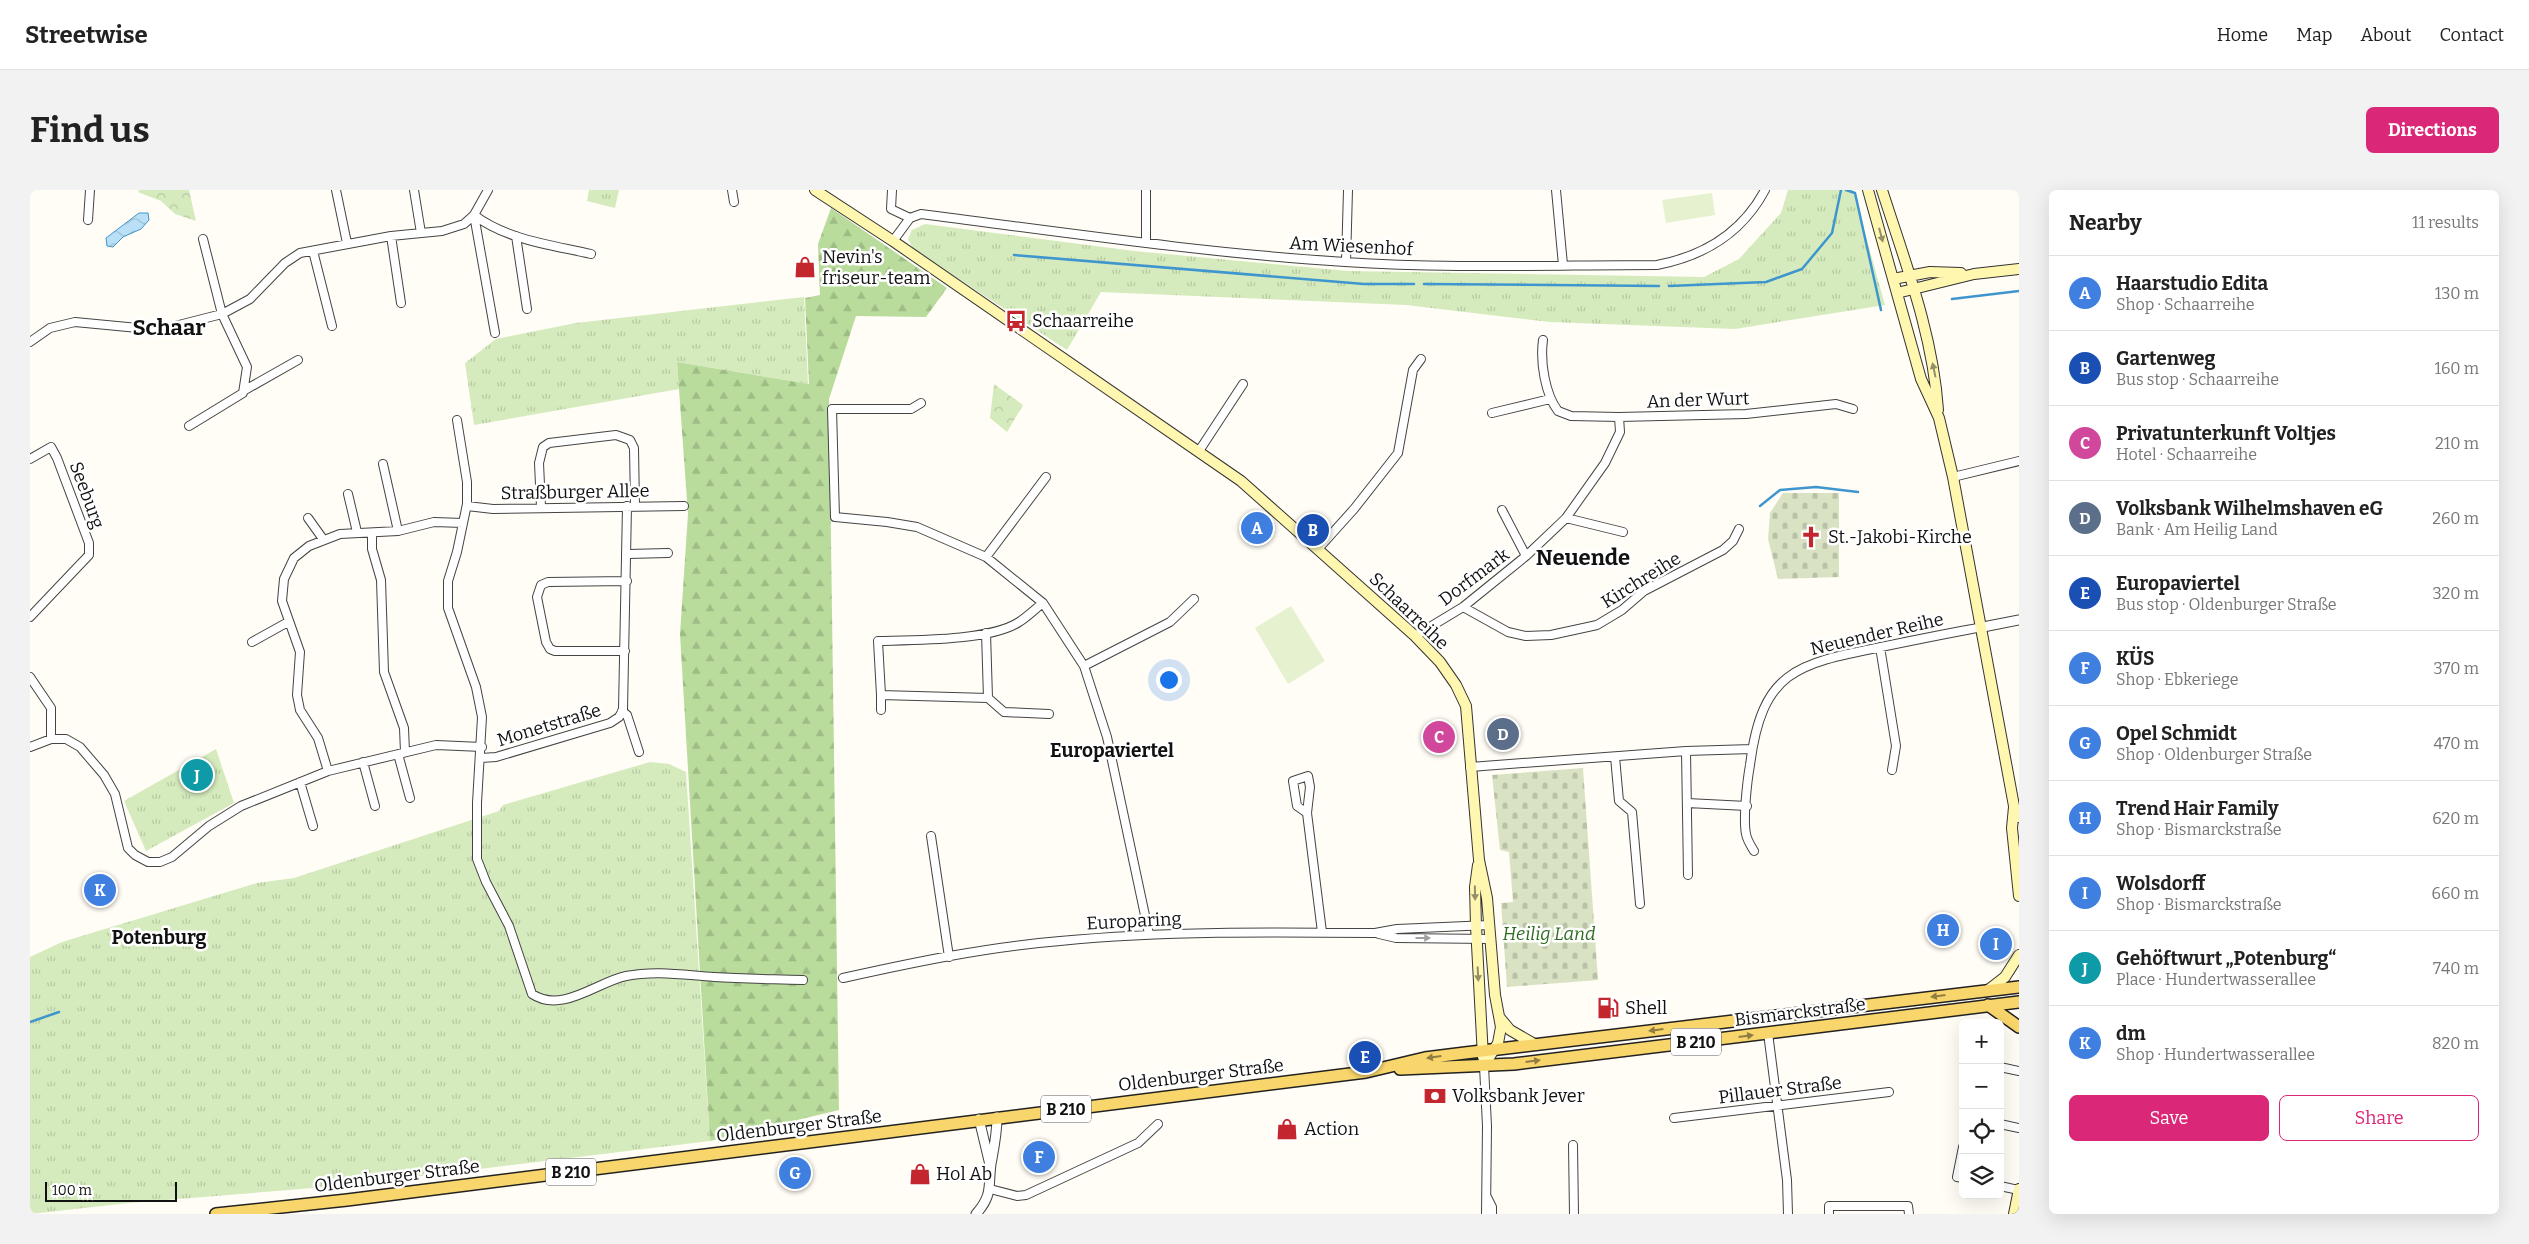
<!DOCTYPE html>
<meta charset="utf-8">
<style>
body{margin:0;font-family:Bitter,serif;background:#f2f2f2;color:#222}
.controls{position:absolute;right:15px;bottom:15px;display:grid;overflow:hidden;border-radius:8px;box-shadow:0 5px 20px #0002}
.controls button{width:45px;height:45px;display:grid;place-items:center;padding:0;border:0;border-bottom:1px solid #e0e0e0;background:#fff;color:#222;font:25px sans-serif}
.scale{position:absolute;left:15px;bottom:12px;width:132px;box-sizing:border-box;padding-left:5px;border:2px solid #111;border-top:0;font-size:14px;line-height:18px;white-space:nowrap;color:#111;-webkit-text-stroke:4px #fff;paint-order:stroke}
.you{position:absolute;left:1138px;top:489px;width:18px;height:18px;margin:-12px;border:4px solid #fff;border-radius:50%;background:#1a73e8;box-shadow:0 0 0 8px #1a73e833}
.badge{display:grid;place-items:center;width:32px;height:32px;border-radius:50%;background:#db2777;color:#fff;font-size:16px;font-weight:700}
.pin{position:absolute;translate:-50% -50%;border:2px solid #fff;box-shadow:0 1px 5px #0006}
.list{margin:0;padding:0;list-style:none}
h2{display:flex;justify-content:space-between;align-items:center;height:65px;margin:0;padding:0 20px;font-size:21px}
h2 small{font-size:16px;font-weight:400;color:#767676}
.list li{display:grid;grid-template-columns:32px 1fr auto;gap:15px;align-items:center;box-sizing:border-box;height:75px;padding:0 20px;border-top:1px solid #e0e0e0}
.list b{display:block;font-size:19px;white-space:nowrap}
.list p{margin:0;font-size:16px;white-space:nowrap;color:#767676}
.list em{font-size:16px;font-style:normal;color:#767676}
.actions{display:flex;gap:10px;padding:15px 20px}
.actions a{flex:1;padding:11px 0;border:1px solid #db2777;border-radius:8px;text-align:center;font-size:18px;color:#db2777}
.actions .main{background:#db2777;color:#fff}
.icon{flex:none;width:28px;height:28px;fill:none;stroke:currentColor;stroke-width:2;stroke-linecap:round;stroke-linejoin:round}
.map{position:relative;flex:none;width:1989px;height:1024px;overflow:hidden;border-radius:8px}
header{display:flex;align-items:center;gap:30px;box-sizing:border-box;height:70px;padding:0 25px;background:#fff;border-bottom:1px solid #e0e0e0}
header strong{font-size:24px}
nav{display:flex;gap:28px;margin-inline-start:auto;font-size:18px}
.intro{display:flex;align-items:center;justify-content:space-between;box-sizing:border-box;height:120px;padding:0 30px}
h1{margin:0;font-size:35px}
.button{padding:12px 22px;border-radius:8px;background:#db2777;color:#fff;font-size:18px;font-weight:700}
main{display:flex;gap:30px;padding:0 30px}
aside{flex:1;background:#fff;border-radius:8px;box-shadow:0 5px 20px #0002}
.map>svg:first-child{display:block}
.grass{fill:url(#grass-tufts)}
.forest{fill:url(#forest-firs)}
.cemetery{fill:url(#cemetery-stones)}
.park{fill:url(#park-crowns)}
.pitch{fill:#e6f2cf}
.water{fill:url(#water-waves);stroke:#3f96cf}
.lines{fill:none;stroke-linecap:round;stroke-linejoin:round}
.stream{stroke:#3f96cf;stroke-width:2.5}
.minor-casing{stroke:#444;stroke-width:10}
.tertiary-casing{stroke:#444;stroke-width:11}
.secondary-casing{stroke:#333;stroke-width:12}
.primary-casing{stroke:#222;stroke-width:14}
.minor{stroke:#fff;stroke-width:8}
.tertiary{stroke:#fff;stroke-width:9}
.secondary{stroke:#fff6b0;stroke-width:10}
.primary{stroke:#f9d66b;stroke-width:11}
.oneway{fill:#948f68}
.oneway2{fill:#a0a0a0}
.oneway3{fill:#917d42}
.labels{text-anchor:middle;stroke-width:5;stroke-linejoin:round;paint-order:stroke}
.shield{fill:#fff;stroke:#585858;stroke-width:1}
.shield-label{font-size:16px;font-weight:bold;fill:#111}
.street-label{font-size:18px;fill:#111;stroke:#fff}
.poi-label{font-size:18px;fill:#111;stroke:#fff;text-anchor:start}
.park-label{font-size:18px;font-style:italic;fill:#2f6b1f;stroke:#fff}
.neighbourhood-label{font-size:19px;font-weight:bold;fill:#111;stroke:#fff}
.district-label{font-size:22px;font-weight:bold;fill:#111;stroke:#fff}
</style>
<header>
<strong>Streetwise</strong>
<nav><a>Home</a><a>Map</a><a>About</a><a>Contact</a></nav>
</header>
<div class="intro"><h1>Find us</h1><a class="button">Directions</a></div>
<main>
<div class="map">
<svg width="1989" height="1024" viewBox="0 0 1989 1024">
<defs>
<pattern id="grass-tufts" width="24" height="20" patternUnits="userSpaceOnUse" patternTransform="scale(1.25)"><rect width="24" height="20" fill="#d5ebbd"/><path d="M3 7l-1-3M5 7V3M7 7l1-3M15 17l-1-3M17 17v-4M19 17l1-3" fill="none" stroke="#b6c8a1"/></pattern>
<pattern id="forest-firs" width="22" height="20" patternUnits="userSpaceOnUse" patternTransform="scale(1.25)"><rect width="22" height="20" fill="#b9dc9c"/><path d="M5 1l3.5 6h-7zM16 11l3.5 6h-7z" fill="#9ebc85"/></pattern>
<pattern id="cemetery-stones" width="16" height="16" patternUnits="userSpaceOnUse" patternTransform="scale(1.25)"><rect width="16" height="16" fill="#d9e3c4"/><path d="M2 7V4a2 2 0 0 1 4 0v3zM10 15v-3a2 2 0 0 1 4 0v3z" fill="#b9c2a7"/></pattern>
<pattern id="park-crowns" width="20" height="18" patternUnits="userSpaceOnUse" patternTransform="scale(1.25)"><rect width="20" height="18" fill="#d5ebbd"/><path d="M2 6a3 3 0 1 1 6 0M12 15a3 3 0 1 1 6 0" fill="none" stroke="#b6c8a1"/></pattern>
<pattern id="water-waves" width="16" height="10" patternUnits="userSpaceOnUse" patternTransform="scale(1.25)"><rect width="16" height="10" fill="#b9e0f7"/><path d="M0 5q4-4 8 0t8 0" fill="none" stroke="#9ebfd3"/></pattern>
</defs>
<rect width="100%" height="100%" fill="#fffdf5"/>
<path class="grass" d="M 559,0 L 589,0 L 585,18 L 557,11 Z
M 1758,0 L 1823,0 L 1855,115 L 1705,139 L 1520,132 L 1376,115 L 1071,102 L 1037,160 L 883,59 L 878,49 L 882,40 L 895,34 L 1104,61 L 1318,81 L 1674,87 L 1709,69 L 1751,23 Z
M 774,107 L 778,194 L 647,172 L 649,199 L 444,235 L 435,173 L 466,149 L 546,133 Z
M 186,559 L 204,613 L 116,661 L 94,611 Z
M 620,572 L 639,574 L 656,582 L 680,951 L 308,996 L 99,1013 L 0,1024 L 0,767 L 32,752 L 227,693 L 264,688 L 469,621 L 473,615 Z"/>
<path class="forest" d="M 801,18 L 917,98 L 896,127 L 826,126 L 799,209 L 809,920 L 680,951 L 650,444 L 658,324 L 647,172 L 779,194 L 775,108 L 790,105 L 788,54 Z"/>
<path class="cemetery" d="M 1753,303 L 1809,303 L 1809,387 L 1748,389 L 1738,349 L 1740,323 Z
M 1553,578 L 1568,790 L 1477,797 L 1471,713 L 1483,712 L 1479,662 L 1470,660 L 1462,585 Z"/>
<path class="park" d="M 109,0 L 159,0 L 166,31 L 145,24 L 131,11 L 108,2 Z
M 964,194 L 993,215 L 977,242 L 960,228 Z"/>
<path class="pitch" d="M 1682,3 L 1685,25 L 1636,33 L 1632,10 Z
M 1261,416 L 1295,471 L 1258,494 L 1225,438 Z"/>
<path class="water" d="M 109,23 L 118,23 L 119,30 L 111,39 L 93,47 L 83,57 L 77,56 L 76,48 Z"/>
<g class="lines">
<path class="stream" d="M 1816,0 L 1825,3 L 1851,120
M 984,65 L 1334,94 L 1384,94
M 1394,94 L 1629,96
M 1639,96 L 1736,92 L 1772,79 L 1802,43 L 1811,0
M 1922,109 L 1989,101
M 1730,316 L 1750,300 L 1786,297 L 1828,302
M 0,832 L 29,822"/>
<g class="minor-casing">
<path id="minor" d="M 306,0 L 317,53
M 384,0 L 391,43
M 702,0 L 704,12
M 862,0 L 861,19 L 880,28
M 1526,0 L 1533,75
M 444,25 C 477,50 522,55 561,64
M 444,25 L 465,143
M 58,30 L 60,0
M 361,46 L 371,113
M 486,46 L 497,119
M 863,51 L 880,28 L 891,24 C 1032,42 1173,63 1315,72 C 1417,79 1524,75 1627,75 C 1674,66 1712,43 1735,0
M 1116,52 L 1116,0
M 283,61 L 302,136
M 1316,72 L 1318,0
M 1513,150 C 1510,172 1515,204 1528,221 L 1541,226 L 1589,227 L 1716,224 L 1806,214 L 1823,219
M 0,152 L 20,138 L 45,132 L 108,138 L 141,137 L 192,124 L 220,109 L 255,73 L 270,63 L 361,46 L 412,41 L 434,34 L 444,25 L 458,0
M 215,200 L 268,170
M 891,213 L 881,219 L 802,219 L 805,327 L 857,332 L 887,337 L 956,367 L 1013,413 L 1054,476 L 1077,547 L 1119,744
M 1462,223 L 1520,209
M 427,230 L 437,292 L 437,314 L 427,362 L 418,391 L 418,418 L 446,497 L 452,527 L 447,613 L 447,669 L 456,692 L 479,736 L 502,804 C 532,824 567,792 596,786 C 626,780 654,785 684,787 C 714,789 743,789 773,790
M 159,236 L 213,203 L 217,177 L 192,124 L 173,49
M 1169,261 L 1213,194
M 0,269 L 21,257 L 27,268 L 59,353 L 59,365 L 0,427
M 353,274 L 368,341
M 1923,287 L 1989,271
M 318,304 L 327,342
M 437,316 L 463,319 L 654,316
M 511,317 L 509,273 L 513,257 L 519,253 L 586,245 L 600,250 L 604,258 L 605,316
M 1472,320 L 1496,366
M 278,328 L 293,349
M 1536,328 L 1593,342
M 342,343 L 342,359 L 351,390 L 354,482 L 374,538 L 375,562
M 1288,359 L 1324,319 L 1368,263 L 1383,180 L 1391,169
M 598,364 L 638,363
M 956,367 L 1016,287
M 1433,417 L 1478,442 L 1496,446 L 1521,445 L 1567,435 L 1592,420 L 1614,401 L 1693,360 L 1703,351 L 1709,339
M 956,443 L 958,508 L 851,505 L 848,451 C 883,450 960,451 989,432 C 997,427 1005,419 1013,413
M 1385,446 L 1433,417 L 1496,366 L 1536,328 L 1575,273 L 1590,242 L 1589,227
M 222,452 L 258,432
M 1850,457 L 1866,556 L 1862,580
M 595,461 L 525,461 L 520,459 L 516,452 L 507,407 L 511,395 L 518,392 L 597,391
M 1054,476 L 1140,432 L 1164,409
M 0,487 L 21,518 L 21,549
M 851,505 L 851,520
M 958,508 L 974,522 L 1019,524
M 592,521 L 597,525 L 609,562
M 0,557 L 21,549 L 36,549 L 50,557 L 74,585 L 85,604 L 98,658 L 105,665 L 118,672 L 130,672 L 142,667 L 179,636 L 211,616 L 298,581 L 406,555 L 452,557
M 1656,561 L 1658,685
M 368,564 L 380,608
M 1585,567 L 1589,611 L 1602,622 L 1610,714
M 451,568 L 466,567 L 580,533 L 589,527 L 593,520 L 597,316
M 333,572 L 345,616
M 1440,577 L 1656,561 L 1722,559
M 298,581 L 288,548 L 270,520 L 267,505 L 270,462 L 252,411 L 254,389 L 264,368 L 279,356 L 310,344 L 368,341 L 404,332 L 433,333
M 270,592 L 283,636
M 1657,613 L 1717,616
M 1277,623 L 1267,616 L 1263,591 L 1278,586 L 1280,597 L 1277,623 L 1292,742
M 901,646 L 919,767
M 1724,661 C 1721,656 1717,650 1716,644 C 1713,628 1717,592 1720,575 C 1732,481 1766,474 1851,457 C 1885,450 1919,443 1953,437
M 1349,744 L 1366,748 L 1460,749
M 813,788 C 885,772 957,757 1030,751 C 1135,741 1240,742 1345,743 L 1367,739 L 1459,735
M 1738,843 L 1757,990 L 1758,1024
M 1454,876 L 1457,936 L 1456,1024
M 1970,877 L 1989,881
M 1644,928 L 1859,902
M 1970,934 L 1989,938
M 1543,955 L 1544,1024
M 1933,957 L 1927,987 L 1933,988
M 1970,996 L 1989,1000
M 960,999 L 987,1006 L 996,1005 L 1108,953 L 1128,934
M 1457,1007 L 1462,1017 L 1462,1024
M 1799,1024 L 1799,1016 L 1878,1016 L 1879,1024"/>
</g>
<g class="tertiary-casing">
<path id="tertiary" d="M 1953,437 L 1989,430
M 949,929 L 960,975
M 946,1024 C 963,1005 958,996 961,974 C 964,958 967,944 967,927"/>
</g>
<g class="secondary-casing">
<path id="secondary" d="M 785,0 L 863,51 L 1211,291 L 1385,446 L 1410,472 L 1426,495 L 1436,516 L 1449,670 L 1457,708 L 1465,805 L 1471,837 L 1468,853 L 1454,876
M 1838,0 L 1891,189 L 1909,228 L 1923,287 L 1984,616 L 1989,627
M 1852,0 C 1875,72 1903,144 1908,220
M 1863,89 L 1900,82 L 1931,83
M 1867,103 L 1944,84 L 1989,79
M 1984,617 L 1982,638 L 1989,706
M 1448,675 L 1445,697 L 1446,736 L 1453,867
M 1957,801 L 1975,787 L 1989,765
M 1470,828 L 1480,840 L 1506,855
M 1984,1024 L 1989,999"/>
</g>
<g class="primary-casing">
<path id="primary" d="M 1958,815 L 1989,837
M 1370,879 L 1484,874 L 1989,812
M 186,1024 L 317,1010 L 1336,882 L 1395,868 L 1435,863 L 1989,797"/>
</g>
<use href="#minor" class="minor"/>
<use href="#tertiary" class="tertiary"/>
<use href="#secondary" class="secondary"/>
<use href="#primary" class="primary"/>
</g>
<defs><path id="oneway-solid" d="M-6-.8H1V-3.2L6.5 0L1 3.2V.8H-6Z" transform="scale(1.25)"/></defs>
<g class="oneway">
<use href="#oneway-solid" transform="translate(1851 45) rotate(75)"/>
<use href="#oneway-solid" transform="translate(1904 180) rotate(-102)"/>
<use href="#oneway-solid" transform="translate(1445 703) rotate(89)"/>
<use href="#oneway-solid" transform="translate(1448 784) rotate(87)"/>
</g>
<use class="oneway2" href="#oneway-solid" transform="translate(1393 748)"/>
<g class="oneway3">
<use href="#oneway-solid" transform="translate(1908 806) rotate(173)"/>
<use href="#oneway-solid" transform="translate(1626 840) rotate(173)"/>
<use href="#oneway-solid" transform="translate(1716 846) rotate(-7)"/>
<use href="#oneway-solid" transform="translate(1404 867) rotate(172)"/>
<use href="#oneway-solid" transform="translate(1503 871) rotate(-7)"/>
</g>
<defs>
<g id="shop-bare" transform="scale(1.725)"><path d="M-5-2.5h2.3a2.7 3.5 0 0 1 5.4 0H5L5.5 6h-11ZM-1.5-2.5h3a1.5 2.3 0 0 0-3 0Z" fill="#c4262e" stroke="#fff" stroke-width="2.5" paint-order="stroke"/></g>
<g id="bus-bare" transform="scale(1.725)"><path d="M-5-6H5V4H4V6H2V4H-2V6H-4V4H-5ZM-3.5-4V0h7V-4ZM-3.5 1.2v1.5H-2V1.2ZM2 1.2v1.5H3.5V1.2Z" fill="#c4262e" stroke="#fff" stroke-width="2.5" paint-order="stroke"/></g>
<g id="church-bare" transform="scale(1.725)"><path d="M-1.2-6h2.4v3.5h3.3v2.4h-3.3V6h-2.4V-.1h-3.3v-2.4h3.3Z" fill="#c4262e" stroke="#fff" stroke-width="2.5" paint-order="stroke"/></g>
<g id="fuel-bare" transform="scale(1.725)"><path d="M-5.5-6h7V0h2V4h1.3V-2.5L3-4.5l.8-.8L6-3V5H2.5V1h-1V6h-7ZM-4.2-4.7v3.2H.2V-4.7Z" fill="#c4262e" stroke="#fff" stroke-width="2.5" paint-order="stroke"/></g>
<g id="bank-bare" transform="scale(1.725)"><path d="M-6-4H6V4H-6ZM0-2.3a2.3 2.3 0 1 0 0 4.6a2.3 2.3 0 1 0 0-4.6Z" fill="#c4262e" stroke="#fff" stroke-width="2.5" paint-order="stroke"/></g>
</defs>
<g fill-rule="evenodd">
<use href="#shop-bare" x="775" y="77"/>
<use href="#bus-bare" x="986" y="131"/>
<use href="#church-bare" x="1781" y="347"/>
<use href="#fuel-bare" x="1578" y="818"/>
<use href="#bank-bare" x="1405" y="906"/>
<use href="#shop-bare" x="1257" y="939"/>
<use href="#shop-bare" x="890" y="984"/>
</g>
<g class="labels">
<g class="shield">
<rect x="1641" y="838.5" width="50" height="27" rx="4"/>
<rect x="1011" y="905.5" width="50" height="27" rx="4"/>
<rect x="516" y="968.5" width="50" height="27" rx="4"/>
</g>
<g class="shield-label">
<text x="1666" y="858">B 210</text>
<text x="1036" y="925">B 210</text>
<text x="541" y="988">B 210</text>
</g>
<g class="street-label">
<text transform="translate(1321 56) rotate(3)" y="6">Am Wiesenhof</text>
<text transform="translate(1668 210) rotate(-2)" y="6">An der Wurt</text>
<text transform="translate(545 302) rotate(-1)" y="6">Straßburger Allee</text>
<text transform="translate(57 305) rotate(70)" y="6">Seeburg</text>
<text transform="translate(1444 387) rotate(-37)" y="6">Dorfmark</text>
<text transform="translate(1611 390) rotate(-32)" y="6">Kirchreihe</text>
<text transform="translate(1379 421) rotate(44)" y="6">Schaarreihe</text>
<text transform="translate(1847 444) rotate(-13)" y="6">Neuender Reihe</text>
<text transform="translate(519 535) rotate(-17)" y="6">Monetstraße</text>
<text transform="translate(1104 731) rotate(-3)" y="6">Europaring</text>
<text transform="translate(1770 822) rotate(-7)" y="6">Bismarckstraße</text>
<text transform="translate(1171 885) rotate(-7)" y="6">Oldenburger Straße</text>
<text transform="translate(1750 900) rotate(-7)" y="6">Pillauer Straße</text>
<text transform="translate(769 936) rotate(-7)" y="6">Oldenburger Straße</text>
<text transform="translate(367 986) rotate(-7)" y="6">Oldenburger Straße</text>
</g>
<g class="poi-label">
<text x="792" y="73">Nevin's<tspan x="792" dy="21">friseur-team</tspan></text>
<text x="1002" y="137">Schaarreihe</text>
<text x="1798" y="353">St.-Jakobi-Kirche</text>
<text x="1595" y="824">Shell</text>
<text x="1422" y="912">Volksbank Jever</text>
<text x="1274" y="945">Action</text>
<text x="906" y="990">Hol Ab</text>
</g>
<g class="park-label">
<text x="1519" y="750">Heilig Land</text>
</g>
<g class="neighbourhood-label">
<text x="1082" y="567">Europaviertel</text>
<text x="129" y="754">Potenburg</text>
</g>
<g class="district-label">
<text x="139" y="145">Schaar</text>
<text x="1553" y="375">Neuende</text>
</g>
</g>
</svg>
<div class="controls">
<button>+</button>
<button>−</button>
<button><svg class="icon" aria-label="locate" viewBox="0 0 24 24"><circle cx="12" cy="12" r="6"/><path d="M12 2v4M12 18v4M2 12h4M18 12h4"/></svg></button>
<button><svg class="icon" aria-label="layers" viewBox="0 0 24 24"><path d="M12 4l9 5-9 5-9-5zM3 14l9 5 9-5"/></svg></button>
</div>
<div class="scale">100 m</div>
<div class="you"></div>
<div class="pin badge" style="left:1227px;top:338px;background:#3f7fe0">A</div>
<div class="pin badge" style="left:1283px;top:340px;background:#1a4fb4">B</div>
<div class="pin badge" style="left:1409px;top:547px;background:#d1479c">C</div>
<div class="pin badge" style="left:1473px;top:544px;background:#5c6f8a">D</div>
<div class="pin badge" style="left:1335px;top:867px;background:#1a4fb4">E</div>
<div class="pin badge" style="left:1009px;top:967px;background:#3f7fe0">F</div>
<div class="pin badge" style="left:765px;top:983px;background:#3f7fe0">G</div>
<div class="pin badge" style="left:1913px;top:740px;background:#3f7fe0">H</div>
<div class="pin badge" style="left:1966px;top:754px;background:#3f7fe0">I</div>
<div class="pin badge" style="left:167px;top:585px;background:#0f9aa8">J</div>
<div class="pin badge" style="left:70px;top:700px;background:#3f7fe0">K</div>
</div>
<aside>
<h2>Nearby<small>11 results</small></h2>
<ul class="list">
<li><span class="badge" style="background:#3f7fe0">A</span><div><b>Haarstudio Edita</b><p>Shop · Schaarreihe</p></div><em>130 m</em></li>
<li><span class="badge" style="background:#1a4fb4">B</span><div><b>Gartenweg</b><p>Bus stop · Schaarreihe</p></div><em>160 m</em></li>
<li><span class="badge" style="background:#d1479c">C</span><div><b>Privatunterkunft Voltjes</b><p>Hotel · Schaarreihe</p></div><em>210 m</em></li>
<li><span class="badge" style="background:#5c6f8a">D</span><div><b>Volksbank Wilhelmshaven eG</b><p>Bank · Am Heilig Land</p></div><em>260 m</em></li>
<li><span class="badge" style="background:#1a4fb4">E</span><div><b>Europaviertel</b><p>Bus stop · Oldenburger Straße</p></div><em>320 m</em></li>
<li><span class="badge" style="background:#3f7fe0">F</span><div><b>KÜS</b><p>Shop · Ebkeriege</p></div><em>370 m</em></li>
<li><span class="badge" style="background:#3f7fe0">G</span><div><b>Opel Schmidt</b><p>Shop · Oldenburger Straße</p></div><em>470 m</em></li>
<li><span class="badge" style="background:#3f7fe0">H</span><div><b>Trend Hair Family</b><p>Shop · Bismarckstraße</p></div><em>620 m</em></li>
<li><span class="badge" style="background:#3f7fe0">I</span><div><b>Wolsdorff</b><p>Shop · Bismarckstraße</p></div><em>660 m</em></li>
<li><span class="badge" style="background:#0f9aa8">J</span><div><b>Gehöftwurt „Potenburg“</b><p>Place · Hundertwasserallee</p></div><em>740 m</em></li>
<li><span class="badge" style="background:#3f7fe0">K</span><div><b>dm</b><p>Shop · Hundertwasserallee</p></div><em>820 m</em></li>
</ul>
<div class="actions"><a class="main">Save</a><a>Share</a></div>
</aside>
</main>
